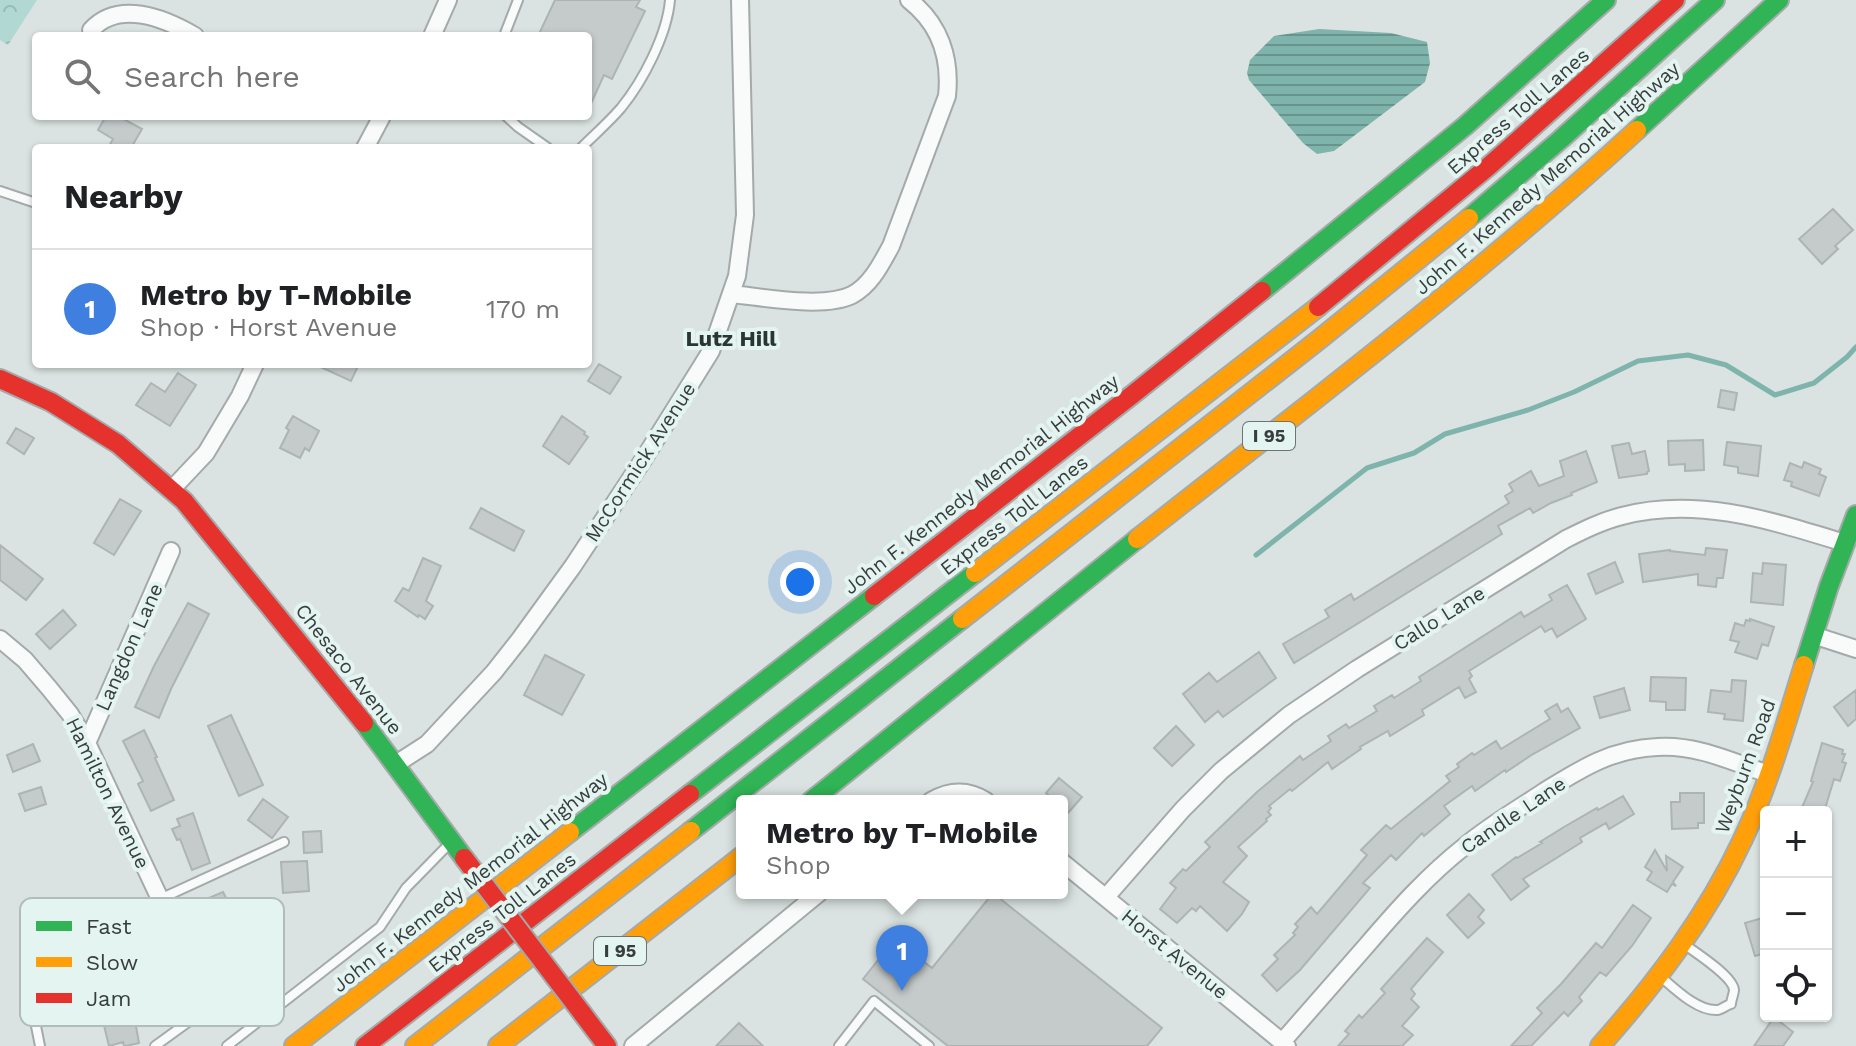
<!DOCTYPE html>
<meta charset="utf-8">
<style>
body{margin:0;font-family:"Work Sans",sans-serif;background:#f6f6f6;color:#202124}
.controls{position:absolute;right:24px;bottom:24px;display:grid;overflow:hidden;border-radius:8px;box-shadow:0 2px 6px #0004}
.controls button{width:72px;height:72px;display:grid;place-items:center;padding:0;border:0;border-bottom:2px solid #e0e0e0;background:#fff;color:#202124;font:40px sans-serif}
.you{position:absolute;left:800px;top:582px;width:28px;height:28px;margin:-20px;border:6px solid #fff;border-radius:50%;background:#1a73e8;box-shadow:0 0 0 12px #1a73e833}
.badge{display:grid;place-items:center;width:52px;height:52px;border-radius:50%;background:#db2777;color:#fff;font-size:26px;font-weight:700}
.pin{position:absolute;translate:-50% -66px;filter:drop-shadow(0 2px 4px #0008)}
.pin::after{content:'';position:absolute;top:42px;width:28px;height:24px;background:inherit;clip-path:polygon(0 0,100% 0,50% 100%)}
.popup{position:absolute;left:736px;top:795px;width:332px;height:104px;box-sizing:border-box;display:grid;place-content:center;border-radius:8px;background:#fff;filter:drop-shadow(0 2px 6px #0005);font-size:26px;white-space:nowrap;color:#757577}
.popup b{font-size:30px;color:#202124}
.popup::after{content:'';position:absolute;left:50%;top:100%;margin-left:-16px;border:16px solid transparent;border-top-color:#fff}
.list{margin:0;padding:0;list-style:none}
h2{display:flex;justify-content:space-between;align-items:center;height:104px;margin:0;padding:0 32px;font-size:34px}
h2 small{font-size:26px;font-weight:400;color:#757577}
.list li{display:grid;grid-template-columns:52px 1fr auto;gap:24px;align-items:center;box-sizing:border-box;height:120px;padding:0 32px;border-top:2px solid #e0e0e0}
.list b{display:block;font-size:30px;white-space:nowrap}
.list p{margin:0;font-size:26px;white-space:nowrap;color:#757577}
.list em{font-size:26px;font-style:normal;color:#757577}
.icon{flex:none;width:44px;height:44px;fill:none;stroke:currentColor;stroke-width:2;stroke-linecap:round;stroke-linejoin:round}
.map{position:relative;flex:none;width:1856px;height:1046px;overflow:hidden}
.search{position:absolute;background:#fff;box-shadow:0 2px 6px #0004;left:32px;top:32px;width:560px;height:88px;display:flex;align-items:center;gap:20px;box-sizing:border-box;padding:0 28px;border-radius:8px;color:#757577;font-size:30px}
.panel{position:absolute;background:#fff;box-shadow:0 2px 6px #0004;left:32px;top:144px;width:560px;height:224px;border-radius:8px}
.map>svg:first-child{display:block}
.park{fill:url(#park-crowns)}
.water{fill:url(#water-rules)}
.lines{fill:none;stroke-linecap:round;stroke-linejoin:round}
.stream{stroke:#7eb4ac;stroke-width:5}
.building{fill:#c4cbca;stroke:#adb4b3;stroke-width:2}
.lane-casing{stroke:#a4aaa9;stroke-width:12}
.street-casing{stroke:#a4aaa9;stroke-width:20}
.fast-casing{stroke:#a4aaa9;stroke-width:22}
.slow-casing{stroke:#a4aaa9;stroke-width:22}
.jam-casing{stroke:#a4aaa9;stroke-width:22}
.lane{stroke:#f9fbfa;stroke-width:8}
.street{stroke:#f9fbfa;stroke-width:16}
.fast{stroke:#30b455;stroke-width:18}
.slow{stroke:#ff9f0a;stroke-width:18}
.jam{stroke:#e5322d;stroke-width:18}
.jam-bridge-casing{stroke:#a4aaa9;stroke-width:22;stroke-linecap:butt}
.jam-bridge{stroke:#e5322d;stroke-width:18}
.labels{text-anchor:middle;stroke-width:8;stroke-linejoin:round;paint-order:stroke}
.shield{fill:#e4f4f1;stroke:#6c7573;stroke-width:2}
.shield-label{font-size:18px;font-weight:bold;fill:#383e3d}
.street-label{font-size:20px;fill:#383e3d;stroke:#e4f4f1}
.neighbourhood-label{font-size:22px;font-weight:bold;fill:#293634;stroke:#e4f4f1}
.key{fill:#e4f4f1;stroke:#b0bdbb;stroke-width:2}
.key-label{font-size:22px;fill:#383e3d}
</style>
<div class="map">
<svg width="1856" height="1046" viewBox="0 0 1856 1046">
<defs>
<pattern id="park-crowns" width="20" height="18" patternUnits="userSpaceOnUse" patternTransform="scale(2)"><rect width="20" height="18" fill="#b1d8d2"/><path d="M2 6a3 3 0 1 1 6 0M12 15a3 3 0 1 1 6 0" fill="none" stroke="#99bab5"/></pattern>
<pattern id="water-rules" width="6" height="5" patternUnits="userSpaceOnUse" patternTransform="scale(2)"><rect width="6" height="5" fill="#7eb4ac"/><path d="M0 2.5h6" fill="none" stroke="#68948d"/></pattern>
</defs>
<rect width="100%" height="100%" fill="#dae3e1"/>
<path class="park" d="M 0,0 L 37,0 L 8,45 L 0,40 Z"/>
<path class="water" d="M 1319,29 L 1391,33 L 1427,42 L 1430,63 L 1425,82 L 1334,151 L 1317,154 L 1303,143 L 1249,80 L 1247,73 L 1250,60 L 1274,36 Z"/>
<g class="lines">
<path class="stream" d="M 1256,555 L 1367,468 L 1414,453 L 1445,434 L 1528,410 L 1574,392 L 1638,361 L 1688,355 L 1726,365 L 1775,395 L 1814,383 L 1847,357 L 1856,347"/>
</g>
<path class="building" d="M 555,0 L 640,0 L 636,7 L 645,11 L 612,79 L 604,75 L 588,110 L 588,36 L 538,36 Z
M 106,116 L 118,116 L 142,129 L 131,148 L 108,148 L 113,139 L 98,130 Z
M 1833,209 L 1853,230 L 1835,246 L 1838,249 L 1822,264 L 1799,239 Z
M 314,364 L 359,364 L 351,381 Z
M 599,364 L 621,377 L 610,394 L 588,381 Z
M 178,373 L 196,385 L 170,426 L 136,405 L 151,383 L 165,392 Z
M 1721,390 L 1737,393 L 1734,410 L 1718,407 Z
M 293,416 L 319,431 L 309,451 L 305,448 L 300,458 L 280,448 L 289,430 L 286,428 Z
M 562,416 L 585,432 L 584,434 L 588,437 L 569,464 L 543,446 Z
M 16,428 L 34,438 L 24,454 L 7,443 Z
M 1703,440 L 1704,470 L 1685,471 L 1685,464 L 1669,465 L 1668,441 Z
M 1727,442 L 1761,446 L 1758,476 L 1738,473 L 1738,467 L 1724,465 Z
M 1629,443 L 1632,454 L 1645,451 L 1649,471 L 1647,472 L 1647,474 L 1619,478 L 1612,446 Z
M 1586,451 L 1597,482 L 1571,493 L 1572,495 L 1551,503 L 1533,513 L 1530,508 L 1498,526 L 1502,534 L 1294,663 L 1283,644 L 1329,617 L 1325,610 L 1351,594 L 1354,600 L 1509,503 L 1505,496 L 1513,491 L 1509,484 L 1531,471 L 1539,486 L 1564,476 L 1560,461 Z
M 1804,462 L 1821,469 L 1819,474 L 1826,477 L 1819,496 L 1791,486 L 1792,482 L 1784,480 L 1790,463 L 1802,468 Z
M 120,499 L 141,511 L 114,555 L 94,543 Z
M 481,508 L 524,531 L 514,551 L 470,528 Z
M 0,545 L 43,579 L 26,600 L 0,580 Z
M 1706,548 L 1727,550 L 1723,578 L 1717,578 L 1716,587 L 1698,585 L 1698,574 L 1643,582 L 1639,554 L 1670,550 L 1670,551 L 1705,555 Z
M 423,558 L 441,566 L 426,601 L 433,606 L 425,619 L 419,615 L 418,617 L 395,601 L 403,588 L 409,591 Z
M 1615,562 L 1623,582 L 1596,594 L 1588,574 Z
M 1763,563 L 1786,565 L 1783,605 L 1751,602 L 1753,573 L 1762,574 Z
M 1567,585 L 1586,619 L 1557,637 L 1552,628 L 1545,632 L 1541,626 L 1469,671 L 1472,676 L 1469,679 L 1476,692 L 1465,698 L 1459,687 L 1422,710 L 1424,715 L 1390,736 L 1388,731 L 1360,747 L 1361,749 L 1332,769 L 1328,762 L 1292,791 L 1290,789 L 1269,806 L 1271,808 L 1268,812 L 1271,815 L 1266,819 L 1267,821 L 1238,847 L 1247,856 L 1223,882 L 1249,902 L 1242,914 L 1227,931 L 1200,906 L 1196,911 L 1192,908 L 1177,923 L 1160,909 L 1176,888 L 1170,883 L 1183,869 L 1186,871 L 1210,847 L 1205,842 L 1257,792 L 1300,756 L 1303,760 L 1331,741 L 1328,736 L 1346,724 L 1349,728 L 1377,711 L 1374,706 L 1392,695 L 1394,698 L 1421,681 L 1419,677 L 1521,612 L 1524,617 L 1552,600 L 1549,595 Z
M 188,603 L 209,614 L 171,689 L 159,718 L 135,707 L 154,666 Z
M 63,610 L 76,625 L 50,649 L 36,634 Z
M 1750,619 L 1774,627 L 1768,646 L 1762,644 L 1757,659 L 1735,652 L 1739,642 L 1730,640 L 1735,623 L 1744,626 L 1746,620 L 1750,621 Z
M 1259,652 L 1276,678 L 1223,717 L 1218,711 L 1205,722 L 1183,694 L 1209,673 L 1217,682 Z
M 545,655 L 584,675 L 562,715 L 524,695 Z
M 1651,677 L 1686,678 L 1685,710 L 1666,710 L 1666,702 L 1650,701 Z
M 1732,680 L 1746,681 L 1743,721 L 1724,719 L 1725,714 L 1708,712 L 1711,690 L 1731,692 Z
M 1624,688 L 1630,710 L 1600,718 L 1594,697 Z
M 1856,690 L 1856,719 L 1848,726 L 1834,707 Z
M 1557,704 L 1561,712 L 1568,708 L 1580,728 L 1533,754 L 1506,772 L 1505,770 L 1475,791 L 1472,786 L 1444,806 L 1450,814 L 1424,836 L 1422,833 L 1396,860 L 1391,855 L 1363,883 L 1370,888 L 1300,970 L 1277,991 L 1262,975 L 1278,959 L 1274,955 L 1295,935 L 1293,933 L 1298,927 L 1295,924 L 1311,907 L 1317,914 L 1367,855 L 1361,850 L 1386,825 L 1391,829 L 1450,781 L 1446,776 L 1459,767 L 1457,764 L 1472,753 L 1474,755 L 1496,741 L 1501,749 L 1550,719 L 1545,711 Z
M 231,715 L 263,785 L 239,796 L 208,726 Z
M 1176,726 L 1194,745 L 1172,766 L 1154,748 Z
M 144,730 L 157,757 L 155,758 L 174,800 L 151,811 L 138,784 L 143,781 L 123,741 Z
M 1822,743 L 1843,750 L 1842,754 L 1845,754 L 1842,762 L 1846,763 L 1840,781 L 1834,779 L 1824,812 L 1800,812 L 1813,782 L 1811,781 Z
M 33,744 L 40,761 L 13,772 L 7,755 Z
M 1059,778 L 1082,797 L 1068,813 L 1062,807 L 1062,801 L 1055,801 L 1046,793 Z
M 41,787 L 46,804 L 25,811 L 19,794 Z
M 1680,793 L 1704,793 L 1704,823 L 1698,823 L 1698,828 L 1672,829 L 1671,802 L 1680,802 Z
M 1623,796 L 1634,814 L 1609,829 L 1606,823 L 1580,838 L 1582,842 L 1523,879 L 1529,886 L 1511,900 L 1492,875 L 1516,857 L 1517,858 L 1542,843 L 1540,842 L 1564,827 L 1597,808 L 1598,810 Z
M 263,799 L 288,817 L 272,838 L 248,820 Z
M 193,813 L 210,863 L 192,870 L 180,839 L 177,840 L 172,829 L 180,826 L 177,819 Z
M 321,831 L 322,852 L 304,853 L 303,832 Z
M 1655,850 L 1667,871 L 1666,856 L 1683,867 L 1673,882 L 1676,886 L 1672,884 L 1667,892 L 1647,880 L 1652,872 L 1645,867 Z
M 307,861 L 309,891 L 283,893 L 281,862 Z
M 223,892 L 230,906 L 223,910 L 245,967 L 222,976 L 192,905 Z
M 993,893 L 1162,1028 L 1147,1046 L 948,1046 L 863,979 L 895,939 L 932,968 Z
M 1469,894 L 1484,910 L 1478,917 L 1484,923 L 1468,938 L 1447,915 Z
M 1633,905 L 1651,918 L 1632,946 L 1606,976 L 1600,972 L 1579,997 L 1582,1001 L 1568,1016 L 1564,1012 L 1531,1046 L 1511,1046 L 1542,1013 L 1537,1008 L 1561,984 L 1596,943 L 1602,948 Z
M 1766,917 L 1766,953 L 1755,956 L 1745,923 Z
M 114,930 L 120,960 L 117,961 L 126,994 L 130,993 L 139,1043 L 126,1046 L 124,1046 L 123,1042 L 109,1046 L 101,1013 L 99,1013 L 96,1000 L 108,997 L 90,936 Z
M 1427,938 L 1443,952 L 1411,989 L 1415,994 L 1411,999 L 1419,1007 L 1402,1026 L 1413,1035 L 1402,1046 L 1338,1046 L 1349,1034 L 1345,1031 L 1359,1015 L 1362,1018 L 1385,993 L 1381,989 Z
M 25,983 L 43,984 L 42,1004 L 24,1004 Z
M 1774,1017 L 1793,1032 L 1783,1046 L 1754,1046 Z
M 739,1023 L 763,1046 L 716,1046 Z"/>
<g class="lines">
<g class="lane-casing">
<path id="lane" d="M 504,36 L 518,0
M 506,116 L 518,127 L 548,148
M 581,148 C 594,135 609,122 621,108 C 643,81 667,35 670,0
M 0,191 L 33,202
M 160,899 L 284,842
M 1660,976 C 1674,988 1698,1012 1718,1010 C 1720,1010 1729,1004 1731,1004 C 1731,1001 1734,993 1734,990 C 1733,976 1696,953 1684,944
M 36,1026 L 40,1046
M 155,1046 L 202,1012
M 227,1046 L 380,927 L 406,888 L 451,842
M 839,1046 L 874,1001 L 929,1046"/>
</g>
<g class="street-casing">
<path id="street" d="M 91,30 C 118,0 163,17 195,36
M 432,36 L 448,0
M 365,148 L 382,116
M 731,294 C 762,297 824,309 852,295 C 871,285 881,264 891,246 L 947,96 C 951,58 940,24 909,0
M 172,489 L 206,453 L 240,396 L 255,364
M 1813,635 L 1856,649
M 0,639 L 25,660 L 49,688 L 70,714 L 87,743 L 160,899 L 202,1012
M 87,743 L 171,551
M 396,764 L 427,744 L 494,672 L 520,639 L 573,566 L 643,460 L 711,351 L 737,276 L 745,215 L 740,0
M 931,801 C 950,790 967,789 986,801
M 1062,862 L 1287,1046
M 1106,897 L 1183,809 L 1221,771 L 1289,715 L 1357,669 L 1566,539 C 1584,530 1602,521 1622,516 C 1698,496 1772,521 1845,543
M 1282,1042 C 1310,1010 1338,978 1367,945 C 1397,910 1428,875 1465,846 C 1490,825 1518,809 1545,791 C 1582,768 1612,749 1657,747 C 1695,744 1733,762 1768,774
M 633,1046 L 819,893"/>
</g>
<g class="fast-casing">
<path id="fast" d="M 1637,130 L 1779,0
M 1469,218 L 1561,139 L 1715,0
M 1262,291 L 1465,126 L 1606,0
M 1804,665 L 1829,586 L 1856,515
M 364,723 L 464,858
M 690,794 L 975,573
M 811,801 L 1137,539
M 691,831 L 962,619
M 570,832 L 874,596"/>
</g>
<g class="slow-casing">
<path id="slow" d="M 1137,539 C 1306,406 1478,276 1637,130
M 975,573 L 1318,307
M 962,619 L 1321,338 L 1469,218
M 294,1046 L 570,832
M 415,1046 L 691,831
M 498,1046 L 742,856
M 1600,1046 C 1656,983 1707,916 1743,839 C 1769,784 1786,723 1804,665"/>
</g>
<g class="jam-casing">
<path id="jam" d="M 1318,307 L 1489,166 L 1675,0
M 0,379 L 51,402 L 118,444 L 184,501 L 364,723
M 874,596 L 1132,395 L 1262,291
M 582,1013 L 607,1046
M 365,1046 L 690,794"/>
</g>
<use href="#lane" class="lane"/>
<use href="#street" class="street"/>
<use href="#fast" class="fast"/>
<use href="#slow" class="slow"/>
<use href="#jam" class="jam"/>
<g class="jam-bridge-casing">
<path id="jam-bridge" d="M 464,858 L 582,1013"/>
</g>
<use href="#jam-bridge" class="jam-bridge"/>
</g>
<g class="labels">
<g class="shield">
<rect x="1243" y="422" width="52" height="28" rx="6"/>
<rect x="594" y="937" width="52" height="28" rx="6"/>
</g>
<g class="shield-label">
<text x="1269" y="442">I 95</text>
<text x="620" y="957">I 95</text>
</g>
<g class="street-label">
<text transform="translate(1518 111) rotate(-41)" y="7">Express Toll Lanes</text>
<text transform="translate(1547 178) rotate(-41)" y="7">John F. Kennedy Memorial Highway</text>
<text transform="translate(640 462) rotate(-57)" y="7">McCormick Avenue</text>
<text transform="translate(981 484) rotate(-38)" y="7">John F. Kennedy Memorial Highway</text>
<text transform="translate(1014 515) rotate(-38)" y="7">Express Toll Lanes</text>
<text transform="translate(1439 618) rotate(-32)" y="7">Callo Lane</text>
<text transform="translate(129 647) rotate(-66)" y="7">Langdon Lane</text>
<text transform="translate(349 669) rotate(52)" y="7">Chesaco Avenue</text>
<text transform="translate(1745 766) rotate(-70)" y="7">Weyburn Road</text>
<text transform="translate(108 793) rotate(64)" y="7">Hamilton Avenue</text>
<text transform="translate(1513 815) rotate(-34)" y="7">Candle Lane</text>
<text transform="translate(470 882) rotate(-38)" y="7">John F. Kennedy Memorial Highway</text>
<text transform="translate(502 912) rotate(-38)" y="7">Express Toll Lanes</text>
<text transform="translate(1175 954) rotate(39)" y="7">Horst Avenue</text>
</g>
<g class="neighbourhood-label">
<text x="731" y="346">Lutz Hill</text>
</g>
</g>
<rect x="20" y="898" width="264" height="128" rx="12" class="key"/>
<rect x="36" y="921" width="36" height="10" fill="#30b455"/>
<rect x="36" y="957" width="36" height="10" fill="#ff9f0a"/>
<rect x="36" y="993" width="36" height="10" fill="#e5322d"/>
<g class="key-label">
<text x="86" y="934">Fast</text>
<text x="86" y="970">Slow</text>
<text x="86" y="1006">Jam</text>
</g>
</svg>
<div class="controls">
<button>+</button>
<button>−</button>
<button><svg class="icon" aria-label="locate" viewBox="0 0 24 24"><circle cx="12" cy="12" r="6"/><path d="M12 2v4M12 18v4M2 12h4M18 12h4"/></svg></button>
</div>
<div class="you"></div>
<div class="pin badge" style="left:902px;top:991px;background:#3f7fe0">1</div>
<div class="popup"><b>Metro by T-Mobile</b>Shop</div>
<div class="search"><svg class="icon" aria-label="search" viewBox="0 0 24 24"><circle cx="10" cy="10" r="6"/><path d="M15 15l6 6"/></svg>Search here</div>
<section class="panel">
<h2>Nearby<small></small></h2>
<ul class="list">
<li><span class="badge" style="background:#3f7fe0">1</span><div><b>Metro by T-Mobile</b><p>Shop · Horst Avenue</p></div><em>170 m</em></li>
</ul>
</section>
</div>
